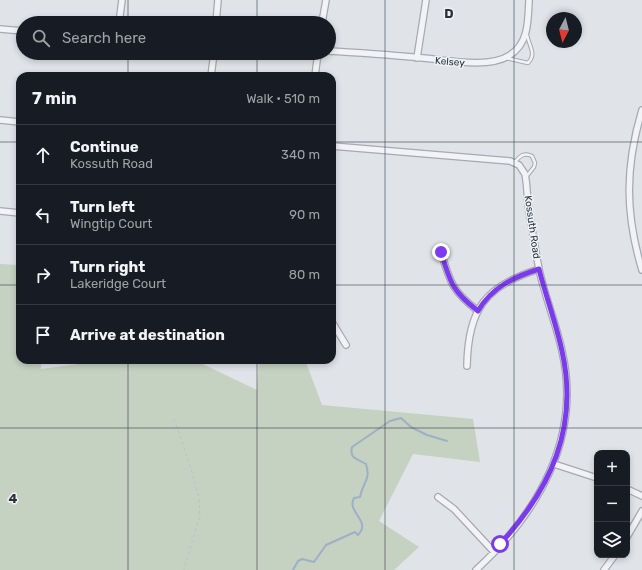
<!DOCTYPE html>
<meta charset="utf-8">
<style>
body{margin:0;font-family:Rubik,sans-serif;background:#20242c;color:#f1f3f6}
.controls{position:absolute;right:12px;bottom:12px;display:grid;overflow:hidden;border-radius:8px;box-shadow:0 2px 6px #0003}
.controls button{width:36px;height:36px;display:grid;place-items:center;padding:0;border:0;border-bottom:1px solid #363941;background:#171b24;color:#f1f3f6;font:20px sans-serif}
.compass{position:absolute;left:546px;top:12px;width:36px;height:36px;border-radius:50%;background:#171b24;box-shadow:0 2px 6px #0003;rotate:187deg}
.stop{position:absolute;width:12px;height:12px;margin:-9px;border:3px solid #7c3aed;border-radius:50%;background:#fff}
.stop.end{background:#7c3aed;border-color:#fff;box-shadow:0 1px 4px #0008}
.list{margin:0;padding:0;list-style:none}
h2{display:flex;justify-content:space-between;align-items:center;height:52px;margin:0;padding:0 16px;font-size:17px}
h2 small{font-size:13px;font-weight:400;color:#9ea1a6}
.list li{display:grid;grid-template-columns:26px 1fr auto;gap:12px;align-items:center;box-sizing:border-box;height:60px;padding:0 16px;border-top:1px solid #363941}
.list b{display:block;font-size:15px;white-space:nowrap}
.list p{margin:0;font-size:13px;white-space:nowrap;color:#9ea1a6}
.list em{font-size:13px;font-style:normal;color:#9ea1a6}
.icon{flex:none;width:22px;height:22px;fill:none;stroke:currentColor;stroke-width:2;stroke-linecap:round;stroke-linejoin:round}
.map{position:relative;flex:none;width:642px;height:570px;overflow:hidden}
.search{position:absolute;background:#171b24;box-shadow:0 2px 6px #0003;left:16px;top:16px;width:320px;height:44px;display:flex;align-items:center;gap:10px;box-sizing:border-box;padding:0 14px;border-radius:22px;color:#9ea1a6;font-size:15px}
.panel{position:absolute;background:#171b24;box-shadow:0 2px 6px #0003;left:16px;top:72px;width:320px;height:292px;border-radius:12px}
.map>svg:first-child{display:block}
.green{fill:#c5d1c1}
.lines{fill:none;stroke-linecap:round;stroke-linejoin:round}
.stream{stroke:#9db0c5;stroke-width:2}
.lane-casing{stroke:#a6aab1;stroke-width:4.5}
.street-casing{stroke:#a6aab1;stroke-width:8}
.path{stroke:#bec1c6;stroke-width:1;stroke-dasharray:3 3;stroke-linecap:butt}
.lane{stroke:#f2f3f6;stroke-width:2.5}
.street{stroke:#f2f3f6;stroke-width:5.5}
.route{stroke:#7c3aed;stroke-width:5}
.grid{fill:none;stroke:#2a313d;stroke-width:1;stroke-opacity:0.55}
.labels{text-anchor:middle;stroke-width:3;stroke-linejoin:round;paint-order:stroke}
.street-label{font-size:10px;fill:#2a313d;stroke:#eff2f5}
.grid-label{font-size:13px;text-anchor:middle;font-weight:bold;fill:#2a313d;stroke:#eff2f5;stroke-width:3;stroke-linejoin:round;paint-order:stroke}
</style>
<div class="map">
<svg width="642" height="570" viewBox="0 0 642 570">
<rect width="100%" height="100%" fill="#e0e3e8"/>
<path class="green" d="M 0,264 L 20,265 L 20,360 L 41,360 L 41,369 L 109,360 L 194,360 L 257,390 L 259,360 L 305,360 L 322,405 L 473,419 L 480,462 L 413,454 L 379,521 L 419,547 L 394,570 L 0,570 Z"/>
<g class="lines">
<path class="stream" d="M 293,570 L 298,561 L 302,559 L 314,562 L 326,545 L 355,532 L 358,535 C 372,521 346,512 354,498 L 360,497 C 363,481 371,481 366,464 C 358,459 349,459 352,447 L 390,421 L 401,418 L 411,427 L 427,435 L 447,441"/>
<g class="lane-casing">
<path id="lane" d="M 506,58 L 528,63 C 537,54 529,46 527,35
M 515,162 C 520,156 524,152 532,156 L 535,163 L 534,167 L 526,177"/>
</g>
<g class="street-casing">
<path id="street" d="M 119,23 L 122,0
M 216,23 L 218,0
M 322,23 L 326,0
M 0,29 L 23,31
M 329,51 C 360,53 392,55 423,58 C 446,60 490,69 510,55 C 529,43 528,20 529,0
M 417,58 L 426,0
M 211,76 L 214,53
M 315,76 L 318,53
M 642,110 C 625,167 625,213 642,270
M 0,120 L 20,122
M 332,146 L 510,161 L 519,165 L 525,174 C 527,184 527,193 528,203 C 531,225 535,248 539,269 C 545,297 556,323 562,351 C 582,438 538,513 476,570
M 0,211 L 20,213
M 441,252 C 450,282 452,291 478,311
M 332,322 L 346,345
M 467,366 C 468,309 485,286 539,269
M 554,464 L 597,478
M 627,489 L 642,496
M 438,497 L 454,509 L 494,552
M 627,537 L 642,511
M 604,570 L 615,555"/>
</g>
<path class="path" d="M 174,419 L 191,468 L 199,498 L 200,515 L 184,570"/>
<use href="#lane" class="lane"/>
<use href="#street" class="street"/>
</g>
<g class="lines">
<path class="route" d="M 441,252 C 450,282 452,291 478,311 C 492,287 514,277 539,269 C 546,297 556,323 562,351 C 579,427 551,489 500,544"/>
</g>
<path class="grid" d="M 128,0 L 128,23M 257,0 L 257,23M 385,0 L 385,570M 514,0 L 514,570M 128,53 L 128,76M 257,53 L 257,76M 0,142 L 20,142M 332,142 L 642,142M 0,285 L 20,285M 332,285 L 642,285M 128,360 L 128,570M 257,360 L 257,570M 0,428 L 642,428"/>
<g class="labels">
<g class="street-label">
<text transform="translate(450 61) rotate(5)" y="4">Kelsey</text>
<text transform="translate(533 227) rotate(82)" y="4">Kossuth Road</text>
</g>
</g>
<g class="grid-label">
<text x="449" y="18">D</text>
<text x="13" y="503">4</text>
</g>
</svg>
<div class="controls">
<button>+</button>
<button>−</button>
<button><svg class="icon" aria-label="layers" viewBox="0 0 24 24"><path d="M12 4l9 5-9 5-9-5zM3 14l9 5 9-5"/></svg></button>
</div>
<svg class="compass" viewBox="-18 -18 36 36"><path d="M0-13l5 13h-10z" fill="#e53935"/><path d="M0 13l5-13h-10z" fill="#9ea1a6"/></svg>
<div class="stop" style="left:500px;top:544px"></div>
<div class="stop end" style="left:441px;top:252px"></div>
<div class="search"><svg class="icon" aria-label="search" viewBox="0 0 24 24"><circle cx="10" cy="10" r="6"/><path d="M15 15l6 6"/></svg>Search here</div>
<section class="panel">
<h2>7 min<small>Walk · 510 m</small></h2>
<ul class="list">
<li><svg class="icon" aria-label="ahead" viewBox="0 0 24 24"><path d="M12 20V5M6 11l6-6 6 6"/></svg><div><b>Continue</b><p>Kossuth Road</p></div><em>340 m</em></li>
<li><svg class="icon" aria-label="left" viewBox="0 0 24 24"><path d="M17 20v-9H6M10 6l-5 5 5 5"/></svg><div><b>Turn left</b><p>Wingtip Court</p></div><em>90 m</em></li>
<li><svg class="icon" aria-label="right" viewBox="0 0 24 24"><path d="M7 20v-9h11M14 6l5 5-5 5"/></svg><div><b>Turn right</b><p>Lakeridge Court</p></div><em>80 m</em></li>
<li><svg class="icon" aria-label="arrive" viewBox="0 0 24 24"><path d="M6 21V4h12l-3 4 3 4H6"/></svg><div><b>Arrive at destination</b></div></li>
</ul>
</section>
</div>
